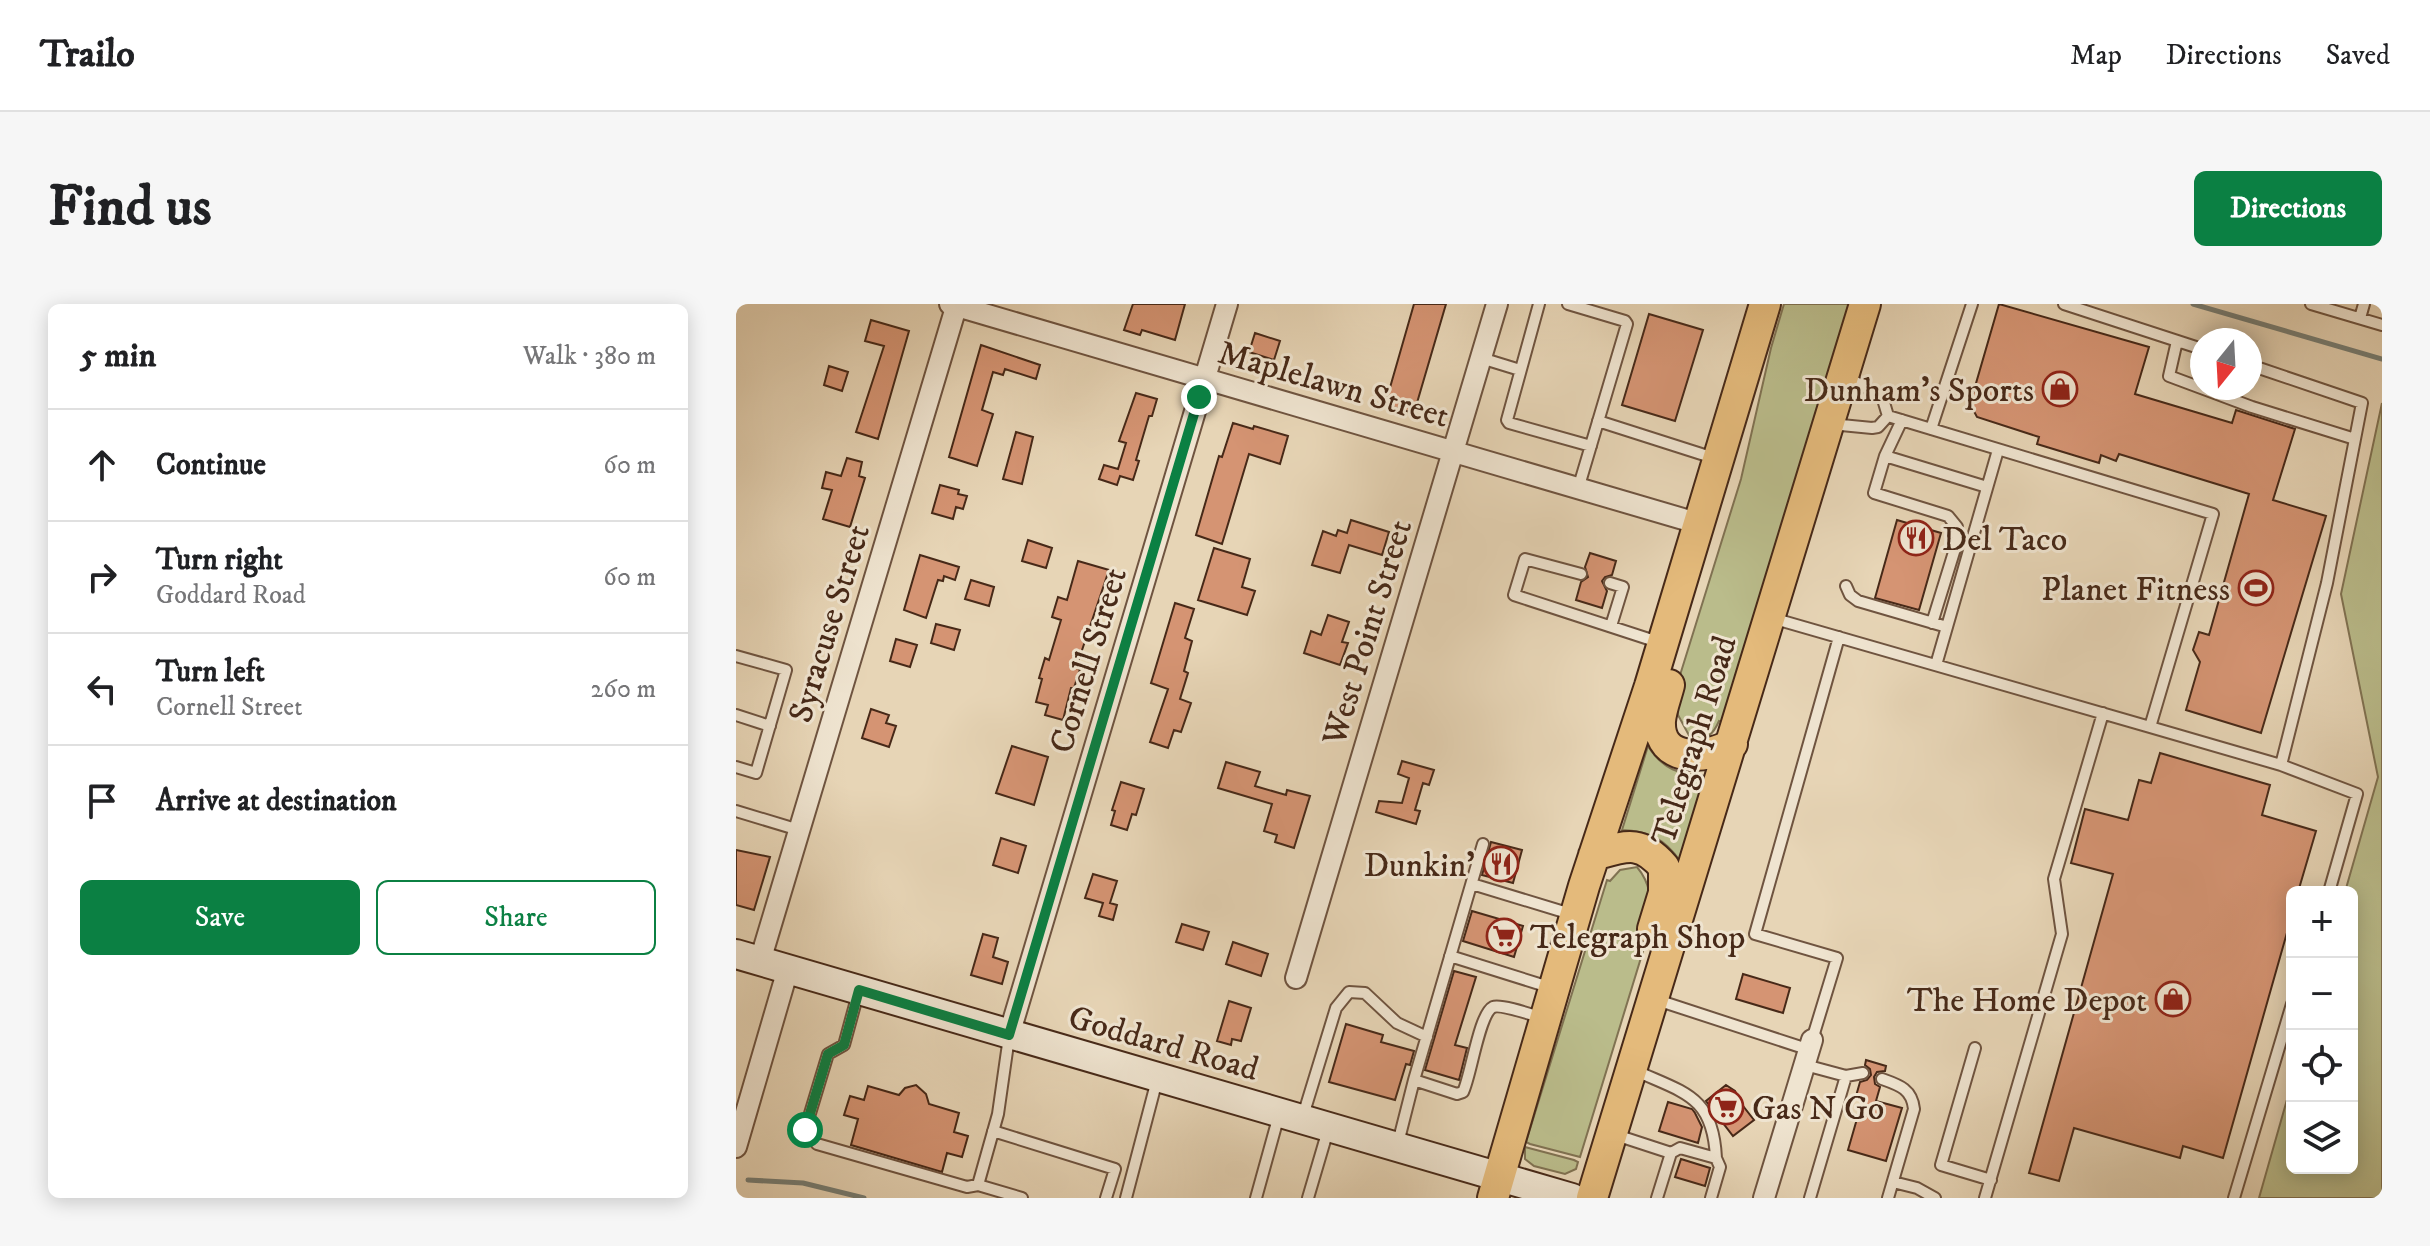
<!DOCTYPE html>
<meta charset="utf-8">
<style>
body{margin:0;font-family:"IM FELL DW Pica",serif;background:#f6f6f6;color:#202124}
.controls{position:absolute;right:24px;bottom:24px;display:grid;overflow:hidden;border-radius:12px;box-shadow:0 4px 20px #0003}
.controls button{width:72px;height:72px;display:grid;place-items:center;padding:0;border:0;border-bottom:2px solid #e0e0e0;background:#fff;color:#202124;font:40px sans-serif}
.compass{position:absolute;left:1454px;top:24px;width:72px;height:72px;border-radius:50%;background:#fff;box-shadow:0 4px 20px #0003;rotate:198deg}
.stop{position:absolute;width:24px;height:24px;margin:-18px;border:6px solid #0b8043;border-radius:50%;background:#fff}
.stop.end{background:#0b8043;border-color:#fff;box-shadow:0 2px 8px #0008}
.list{margin:0;padding:0;list-style:none}
h2{display:flex;justify-content:space-between;align-items:center;height:104px;margin:0;padding:0 32px;font-size:34px}
h2 small{font-size:26px;font-weight:400;color:#757577}
.list li{display:grid;grid-template-columns:52px 1fr auto;gap:24px;align-items:center;box-sizing:border-box;height:112px;padding:0 32px;border-top:2px solid #e0e0e0}
.list b{display:block;font-size:30px;white-space:nowrap}
.list p{margin:0;font-size:26px;white-space:nowrap;color:#757577}
.list em{font-size:26px;font-style:normal;color:#757577}
.actions{display:flex;gap:16px;padding:24px 32px}
.actions a{flex:1;padding:18px 0;border:2px solid #0b8043;border-radius:12px;text-align:center;font-size:28px;color:#0b8043}
.actions .main{background:#0b8043;color:#fff}
.icon{flex:none;width:44px;height:44px;fill:none;stroke:currentColor;stroke-width:2;stroke-linecap:round;stroke-linejoin:round}
.map{position:relative;flex:none;width:1646px;height:894px;overflow:hidden;border-radius:12px}
header{display:flex;align-items:center;gap:48px;box-sizing:border-box;height:112px;padding:0 40px;background:#fff;border-bottom:2px solid #e0e0e0}
header strong{font-size:38px}
nav{display:flex;gap:44px;margin-inline-start:auto;font-size:28px}
.intro{display:flex;align-items:center;justify-content:space-between;box-sizing:border-box;height:192px;padding:0 48px}
h1{margin:0;font-size:56px}
.button{padding:20px 36px;border-radius:12px;background:#0b8043;color:#fff;font-size:28px;font-weight:700}
main{display:flex;gap:48px;padding:0 48px}
aside{flex:1;background:#fff;border-radius:12px;box-shadow:0 4px 20px #0003}
.map>svg:first-child{display:block}
.green{fill:#babc8b;stroke:#807252;stroke-width:2}
.lines{fill:none;stroke-linecap:round;stroke-linejoin:round}
.stream{stroke:#777f76;stroke-width:5}
.building{fill:#d59473;stroke:#472918;stroke-width:2}
.lane-casing{stroke:#6f5440;stroke-width:14}
.street-casing{stroke:#6f5440;stroke-width:24}
.secondary-casing{stroke:#472918;stroke-width:32}
.primary-casing{stroke:#472918;stroke-width:34}
.lane{stroke:#efe4d0;stroke-width:10}
.street{stroke:#efe4d0;stroke-width:20}
.secondary{stroke:#efe4d0;stroke-width:28}
.primary{stroke:#e4ba7b;stroke-width:30}
.route{stroke:#0b8043;stroke-width:10}
.labels{text-anchor:middle;stroke-width:6;stroke-linejoin:round;paint-order:stroke}
.street-label{font-size:34px;fill:#472918;stroke:#efe4d0}
.poi-label{font-size:34px;fill:#472918;stroke:#efe4d0;text-anchor:end}
</style>
<header>
<strong>Trailo</strong>
<nav><a>Map</a><a>Directions</a><a>Saved</a></nav>
</header>
<div class="intro"><h1>Find us</h1><a class="button">Directions</a></div>
<main>
<aside>
<h2>5 min<small>Walk · 380 m</small></h2>
<ul class="list">
<li><svg class="icon" aria-label="ahead" viewBox="0 0 24 24"><path d="M12 20V5M6 11l6-6 6 6"/></svg><div><b>Continue</b></div><em>60 m</em></li>
<li><svg class="icon" aria-label="right" viewBox="0 0 24 24"><path d="M7 20v-9h11M14 6l5 5-5 5"/></svg><div><b>Turn right</b><p>Goddard Road</p></div><em>60 m</em></li>
<li><svg class="icon" aria-label="left" viewBox="0 0 24 24"><path d="M17 20v-9H6M10 6l-5 5 5 5"/></svg><div><b>Turn left</b><p>Cornell Street</p></div><em>260 m</em></li>
<li><svg class="icon" aria-label="arrive" viewBox="0 0 24 24"><path d="M6 21V4h12l-3 4 3 4H6"/></svg><div><b>Arrive at destination</b></div></li>
</ul>
<div class="actions"><a class="main">Save</a><a>Share</a></div>
</aside>
<div class="map">
<svg width="1646" height="894" viewBox="0 0 1646 894">
<rect width="100%" height="100%" fill="#e7d5b6"/>
<filter id="stains"><feTurbulence type="fractalNoise" baseFrequency=".0025" numOctaves="4"/><feColorMatrix values="0 0 0 0 .2 0 0 0 0 .09 0 0 0 0 .02 0 0 0 .5 -.17"/></filter>
<radialGradient id="worn" r=".72"><stop offset=".6" stop-color="#630" stop-opacity="0"/><stop offset="1" stop-color="#630" stop-opacity=".3"/></radialGradient>
<path class="green" d="M 1048,0 L 1113,0 L 987,418 L 983,417 C 977,431 971,435 956,437 L 942,411 L 940,384 L 1005,175 L 1035,44 Z
M 1646,99 L 1646,894 L 1523,894 L 1556,778 L 1556,864 L 1616,864 L 1616,588 L 1609,588 L 1642,473 L 1605,290 Z
M 912,442 C 926,465 944,471 970,472 L 944,557 C 929,535 913,527 886,526 Z
M 901,563 C 916,581 915,598 915,621 L 844,853 L 794,840 L 790,838 L 871,576 L 874,577 L 884,566 Z
M 789,843 L 838,856 L 842,858 L 840,865 L 829,870 L 798,862 L 789,855 Z"/>
<g class="lines">
<path class="stream" d="M 1457,0 L 1646,55
M 12,876 L 67,879 L 128,894"/>
</g>
<path class="building" d="M 397,0 L 449,0 L 439,36 L 406,26 L 404,31 L 388,26 Z
M 678,0 L 710,0 L 678,109 L 649,101 Z
M 1263,0 L 1413,43 L 1399,90 L 1496,119 L 1500,106 L 1559,125 L 1537,196 L 1590,212 L 1525,429 L 1450,406 L 1464,358 L 1457,346 L 1463,328 L 1473,331 L 1513,190 L 1383,150 L 1380,157 L 1365,151 L 1363,159 L 1301,140 L 1303,133 L 1241,113 L 1234,100 Z
M 913,10 L 967,26 L 939,117 L 886,101 Z
M 135,16 L 173,27 L 142,135 L 120,128 L 148,42 L 129,37 Z
M 519,29 L 544,37 L 538,56 L 513,48 Z
M 245,41 L 304,61 L 300,75 L 269,65 L 267,71 L 257,68 L 246,106 L 257,110 L 241,162 L 213,153 Z
M 93,62 L 112,68 L 106,87 L 88,81 Z
M 400,89 L 421,95 L 416,112 L 413,112 L 400,156 L 403,157 L 397,176 L 384,172 L 381,181 L 363,175 L 368,161 L 382,165 L 390,139 L 383,137 Z
M 497,119 L 517,125 L 518,122 L 552,132 L 544,160 L 513,150 L 486,240 L 460,231 L 483,152 L 486,153 Z
M 280,128 L 297,133 L 286,180 L 267,175 Z
M 111,154 L 126,158 L 123,172 L 129,174 L 114,223 L 87,215 L 96,186 L 86,184 L 90,168 L 105,172 Z
M 204,181 L 223,186 L 222,190 L 231,192 L 227,205 L 220,203 L 217,215 L 196,209 Z
M 615,216 L 653,228 L 646,251 L 613,241 L 604,269 L 576,261 L 587,227 L 600,232 L 602,226 L 611,229 Z
M 1161,216 L 1205,229 L 1183,306 L 1139,294 Z
M 292,236 L 316,244 L 310,264 L 286,257 Z
M 478,244 L 514,255 L 506,283 L 519,287 L 511,311 L 462,296 Z
M 854,249 L 880,257 L 876,271 L 869,273 L 866,277 L 871,287 L 866,304 L 840,296 L 845,278 L 852,273 L 849,263 Z
M 184,251 L 223,263 L 219,276 L 208,272 L 207,277 L 202,276 L 190,314 L 168,306 Z
M 342,257 L 373,266 L 340,364 L 344,365 L 338,384 L 335,384 L 327,416 L 309,411 L 312,401 L 300,398 L 306,375 L 303,374 L 309,354 L 313,356 L 325,316 L 316,313 L 322,293 L 331,296 Z
M 235,276 L 258,283 L 253,302 L 229,295 Z
M 439,299 L 458,305 L 449,334 L 456,337 L 448,367 L 452,369 L 444,395 L 455,399 L 445,428 L 438,426 L 432,444 L 414,438 L 432,385 L 415,379 Z
M 592,311 L 613,318 L 606,338 L 612,339 L 604,361 L 568,349 L 575,327 L 585,331 Z
M 200,320 L 224,326 L 218,346 L 195,339 Z
M 160,335 L 181,341 L 174,363 L 154,357 Z
M 135,405 L 153,411 L 150,419 L 160,422 L 153,443 L 126,434 Z
M 276,442 L 312,453 L 298,501 L 260,489 Z
M 1424,449 L 1534,481 L 1526,511 L 1580,527 L 1562,588 L 1556,588 L 1556,611 L 1487,854 L 1447,842 L 1444,854 L 1338,824 L 1323,877 L 1293,869 L 1377,570 L 1335,559 L 1349,505 L 1392,516 L 1403,476 L 1415,479 Z
M 666,457 L 698,466 L 693,481 L 687,479 L 679,506 L 684,507 L 680,520 L 640,508 L 643,497 L 666,499 L 673,474 L 662,470 Z
M 490,458 L 524,468 L 519,482 L 550,491 L 551,486 L 574,492 L 558,544 L 539,538 L 541,531 L 528,527 L 536,500 L 482,484 Z
M 385,478 L 408,485 L 400,511 L 396,510 L 391,526 L 375,521 L 379,507 L 376,506 Z
M 265,534 L 290,542 L 282,569 L 257,561 Z
M 755,538 L 786,546 L 777,579 L 746,571 Z
M 0,546 L 34,553 L 18,606 L 0,601 Z
M 357,570 L 381,577 L 374,599 L 381,601 L 377,616 L 363,612 L 367,599 L 349,594 Z
M 736,607 L 787,622 L 778,653 L 727,637 Z
M 446,620 L 473,628 L 467,646 L 440,638 Z
M 247,630 L 262,634 L 257,653 L 272,658 L 266,680 L 235,671 Z
M 497,638 L 532,650 L 525,672 L 490,660 Z
M 718,667 L 740,673 L 719,741 L 731,744 L 723,776 L 689,766 Z
M 1007,670 L 1054,684 L 1047,709 L 1000,695 Z
M 493,697 L 515,704 L 505,737 L 496,735 L 495,741 L 481,737 Z
M 610,720 L 647,731 L 645,738 L 678,747 L 674,761 L 670,760 L 659,796 L 593,778 Z
M 1130,756 L 1150,762 L 1149,767 L 1141,768 L 1138,773 L 1139,780 L 1144,783 L 1140,797 L 1166,804 L 1150,857 L 1112,846 L 1127,794 L 1120,792 L 1124,778 L 1131,776 L 1135,771 L 1134,765 L 1129,761 Z
M 180,781 L 190,790 L 193,800 L 223,809 L 218,828 L 232,832 L 226,853 L 211,849 L 206,868 L 115,841 L 122,815 L 108,811 L 114,792 L 128,796 L 132,782 L 163,791 L 169,784 Z
M 990,781 L 999,787 L 1004,798 L 1018,816 L 997,832 L 970,797 Z
M 932,798 L 956,805 L 959,809 L 966,823 L 962,839 L 923,827 Z
M 945,855 L 974,864 L 969,882 L 939,873 Z"/>
<g class="lines">
<g class="lane-casing">
<path id="lane" d="M 803,0 L 771,116 L 773,119 L 855,142
M 832,0 L 889,17 L 891,20 L 842,185
M 1328,0 L 1466,45
M 1575,0 L 1646,21
M 1624,14 L 1628,0
M 1441,37 L 1433,72 L 1516,103 L 1619,135
M 745,54 L 784,66
M 1166,116 L 1149,152 L 1138,189 L 1212,212 L 1221,223 L 1222,235 L 1196,319
M 862,117 L 981,155
M 1095,120 L 1136,124 L 1142,123 L 1152,112 L 1146,92 L 1110,73
M 1195,125 L 1236,0
M 1149,152 L 1251,183
M 845,270 L 789,255 L 778,291 L 925,339
M 874,279 L 887,283 L 875,322
M 1110,282 L 1114,291 L 1122,297 L 1211,323
M 1036,314 L 1414,423 L 1477,210 L 1152,112
M 0,352 L 50,366 L 20,469 L 0,463
M 1200,361 L 1262,146
M 0,411 L 34,422
M 1414,423 L 1545,461 L 1591,279 L 1626,99 L 1514,61
M 1545,461 L 1621,490 L 1593,588
M 0,507 L 63,526
M 736,580 L 838,611
M 714,652 L 816,684
M 123,686 L 108,741 L 92,750 L 69,826 L 81,840 L 231,883 L 242,881 L 262,810 L 273,733
M 918,695 L 1074,746
M 1076,736 L 1101,654 L 1019,630 L 1103,333
M 1239,744 L 1205,861 L 1255,876
M 1069,761 L 1110,772 L 1127,769
M 896,765 C 947,789 977,790 980,854
M 1146,775 C 1163,781 1176,785 1178,805 L 1152,894
M 678,776 L 721,790 L 727,788 C 735,772 743,710 757,703 C 765,700 797,711 807,714
M 566,815 L 600,704 L 613,688 L 629,689 L 661,719 L 691,733
M 257,827 L 379,865 L 370,894
M 880,831 L 935,849
M 661,843 L 678,776 L 747,540
M 1157,878 L 1181,884 L 1199,894
M 242,881 L 286,894
M 390,894 L 421,776
M 520,894 L 543,811
M 572,894 L 592,826
M 921,894 L 935,849 L 944,844 L 980,854 L 984,863 L 975,894
M 1074,894 L 1110,772
M 1249,894 L 1326,630 L 1318,575 L 1367,409
M 1498,894 L 1556,700"/>
</g>
<g class="street-casing">
<path id="street" d="M 214,0 L 964,220
M 24,657 L 221,0
M 560,674 L 761,0
M 273,731 L 491,0
M 0,843 L 52,665
M 1028,894 L 1076,736"/>
</g>
<g class="secondary-casing">
<path id="secondary" d="M 0,650 L 836,894"/>
</g>
<g class="primary-casing">
<path id="primary" d="M 933,381 C 930,393 925,405 924,417 C 922,459 971,456 996,440
M 858,551 C 890,542 904,535 928,563 L 928,589 L 917,625
M 757,894 L 848,582 L 914,382 L 1029,0
M 856,894 L 1129,0"/>
</g>
<use href="#lane" class="lane"/>
<use href="#street" class="street"/>
<use href="#secondary" class="secondary"/>
<use href="#primary" class="primary"/>
</g>
<g class="lines">
<path class="route" d="M 69,826 L 92,750 L 108,741 L 123,686 L 273,731 L 463,93"/>
</g>
<defs>
<g id="shop-ring" transform="scale(1.8)"><circle r="9.5" fill="#efe4d0" stroke="#8f2418" stroke-width="1.5"/><path d="M-5-2.5h2.3a2.7 3.5 0 0 1 5.4 0H5L5.5 6h-11ZM-1.5-2.5h3a1.5 2.3 0 0 0-3 0Z" fill="#8f2418"/></g>
<g id="restaurant-ring" transform="scale(1.8)"><circle r="9.5" fill="#efe4d0" stroke="#8f2418" stroke-width="1.5"/><path d="M-5-6h1v4h1v-4h1v4h1v-4h1v5L-1.5 .5V6h-2V.5L-5-1ZM5-6V6H3V1.5H1.5Q1.5-4 5-6Z" fill="#8f2418"/></g>
<g id="stadium-ring" transform="scale(1.8)"><circle r="9.5" fill="#efe4d0" stroke="#8f2418" stroke-width="1.5"/><path d="M0-5a6.5 5 0 1 0 0 10a6.5 5 0 1 0 0-10ZM-3.5-1.8h7v3.6h-7Z" fill="#8f2418"/></g>
<g id="supermarket-ring" transform="scale(1.8)"><circle r="9.5" fill="#efe4d0" stroke="#8f2418" stroke-width="1.5"/><path d="M-6-5.5h2.5l.6 2H6L4.5 2H-2.5L-4.4-4H-6ZM-1.5 3.2a1.3 1.3 0 1 0 .1 0ZM3 3.2a1.3 1.3 0 1 0 .1 0Z" fill="#8f2418"/></g>
</defs>
<g fill-rule="evenodd">
<use href="#shop-ring" x="1324" y="85"/>
<use href="#restaurant-ring" x="1180" y="234"/>
<use href="#stadium-ring" x="1520" y="284"/>
<use href="#restaurant-ring" x="765" y="560"/>
<use href="#supermarket-ring" x="768" y="632"/>
<use href="#shop-ring" x="1437" y="695"/>
<use href="#supermarket-ring" x="990" y="803"/>
</g>
<g class="labels">
<g class="street-label">
<text transform="translate(598 79) rotate(16)" y="12">Maplelawn Street</text>
<text transform="translate(92 319) rotate(-73)" y="12">Syracuse Street</text>
<text transform="translate(630 328) rotate(-73)" y="12">West Point Street</text>
<text transform="translate(351 356) rotate(-73)" y="12">Cornell Street</text>
<text transform="translate(957 436) rotate(-73)" y="12">Telegraph Road</text>
<text transform="translate(428 738) rotate(16)" y="12">Goddard Road</text>
</g>
<g class="poi-label">
<text x="1298" y="97">Dunham's Sports</text>
<text x="1206" y="246" text-anchor="start">Del Taco</text>
<text x="1494" y="296">Planet Fitness</text>
<text x="739" y="572">Dunkin'</text>
<text x="794" y="644" text-anchor="start">Telegraph Shop</text>
<text x="1411" y="707">The Home Depot</text>
<text x="1016" y="815" text-anchor="start">Gas N Go</text>
</g>
</g>
<rect width="100%" height="100%" filter="url(#stains)"/>
<rect width="100%" height="100%" fill="url(#worn)"/>
</svg>
<div class="controls">
<button>+</button>
<button>−</button>
<button><svg class="icon" aria-label="locate" viewBox="0 0 24 24"><circle cx="12" cy="12" r="6"/><path d="M12 2v4M12 18v4M2 12h4M18 12h4"/></svg></button>
<button><svg class="icon" aria-label="layers" viewBox="0 0 24 24"><path d="M12 4l9 5-9 5-9-5zM3 14l9 5 9-5"/></svg></button>
</div>
<svg class="compass" viewBox="-18 -18 36 36"><path d="M0-13l5 13h-10z" fill="#e53935"/><path d="M0 13l5-13h-10z" fill="#757577"/></svg>
<div class="stop" style="left:69px;top:826px"></div>
<div class="stop end" style="left:463px;top:93px"></div>
</div>
</main>
